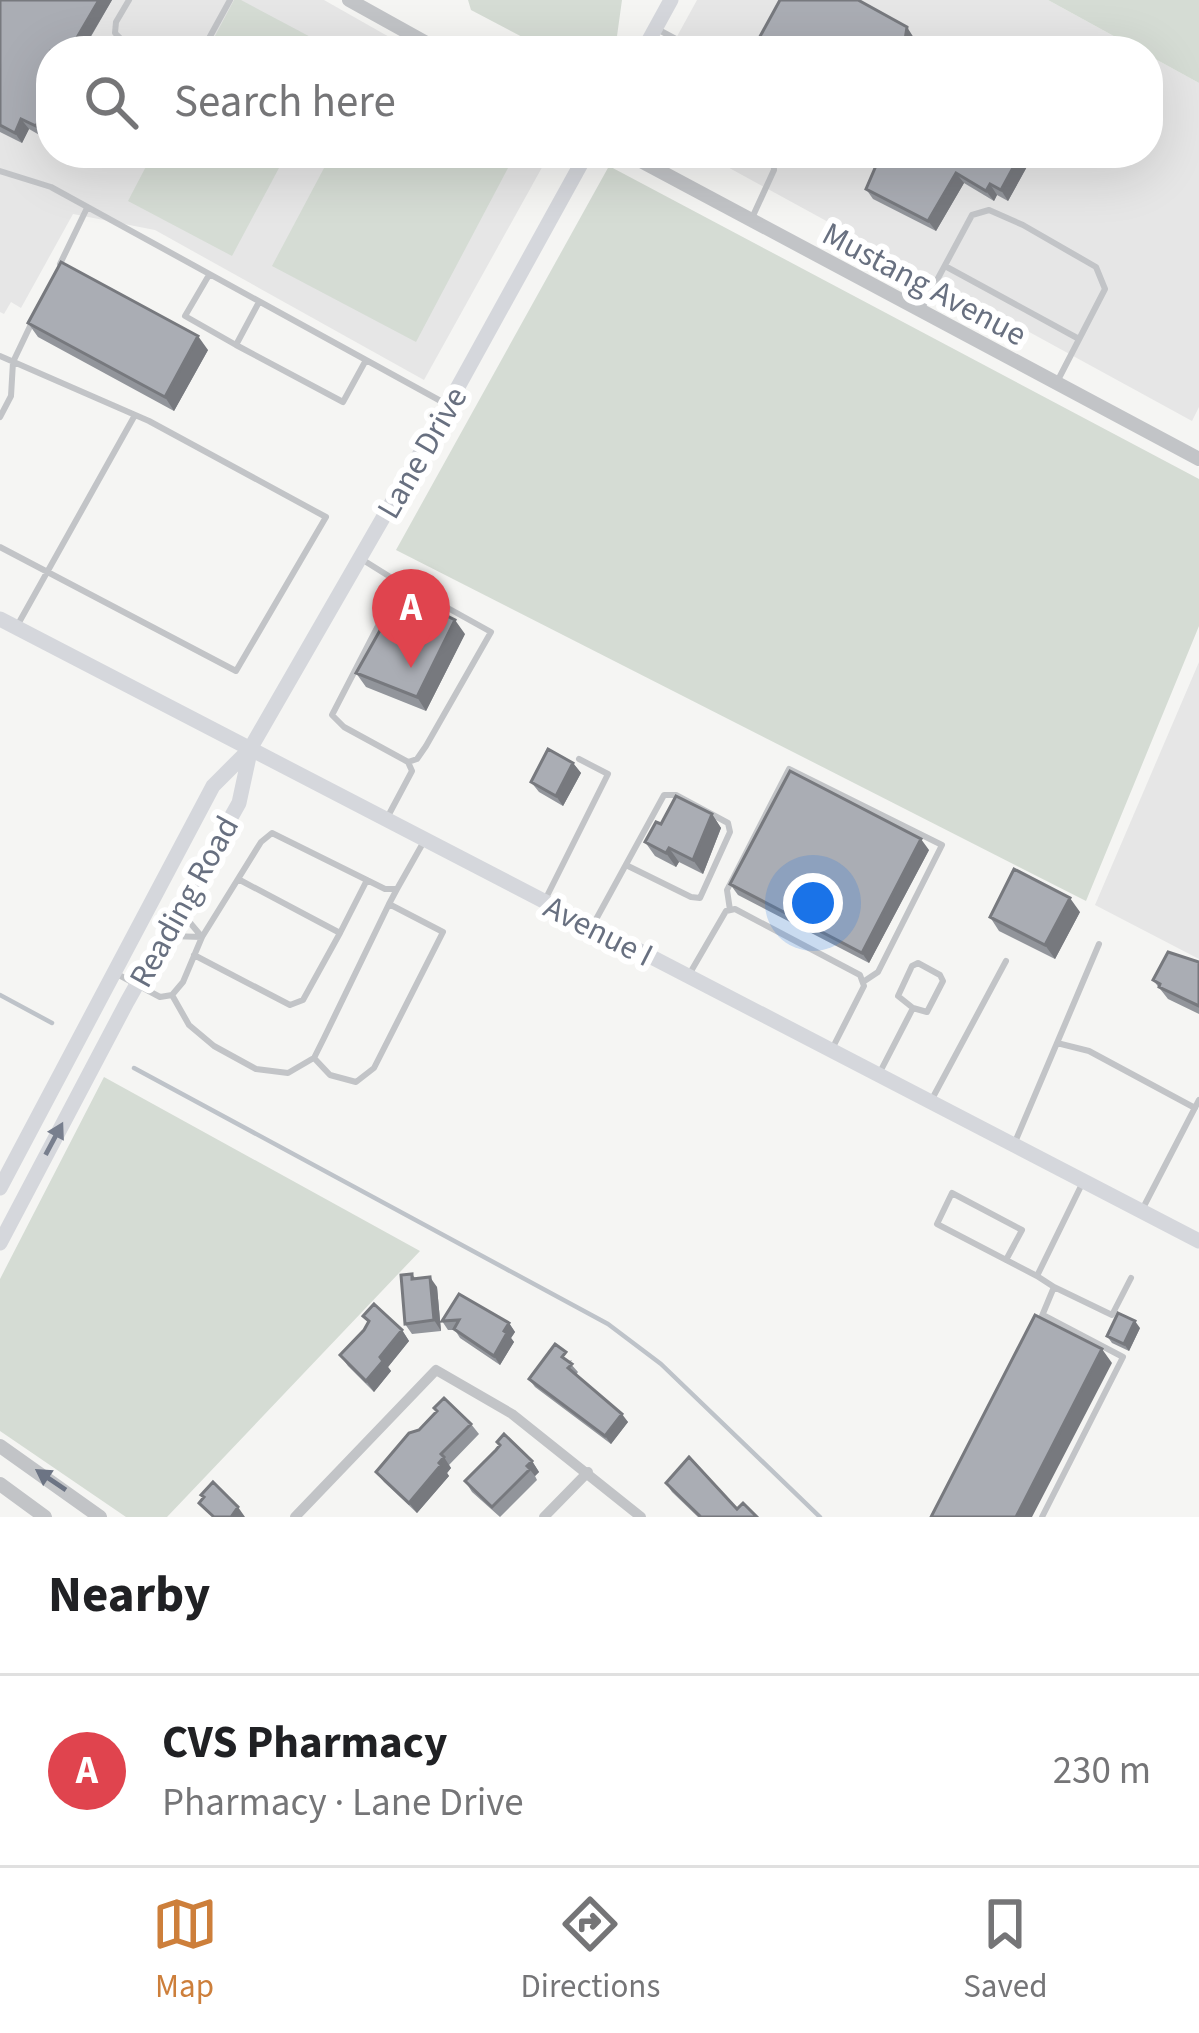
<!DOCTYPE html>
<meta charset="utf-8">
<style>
body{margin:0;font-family:"Source Sans 3",sans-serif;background:#f6f6f6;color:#202124}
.you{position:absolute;left:813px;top:903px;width:42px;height:42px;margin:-30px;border:9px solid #fff;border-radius:50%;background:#1a73e8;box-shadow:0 0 0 18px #1a73e833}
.badge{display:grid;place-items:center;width:78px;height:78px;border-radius:50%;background:#cd7f3b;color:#fff;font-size:39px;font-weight:700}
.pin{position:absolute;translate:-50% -99px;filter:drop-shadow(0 3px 6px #0008)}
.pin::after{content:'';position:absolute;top:63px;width:42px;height:36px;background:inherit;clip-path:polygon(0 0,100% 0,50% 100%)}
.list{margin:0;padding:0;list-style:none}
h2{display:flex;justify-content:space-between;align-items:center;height:156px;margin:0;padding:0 48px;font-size:51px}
h2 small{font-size:39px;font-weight:400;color:#757577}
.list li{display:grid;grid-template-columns:78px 1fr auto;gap:36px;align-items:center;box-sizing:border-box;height:192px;padding:0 48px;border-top:3px solid #e0e0e0}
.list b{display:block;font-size:45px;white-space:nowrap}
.list p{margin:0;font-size:39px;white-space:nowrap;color:#757577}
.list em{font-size:39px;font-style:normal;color:#757577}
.icon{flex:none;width:66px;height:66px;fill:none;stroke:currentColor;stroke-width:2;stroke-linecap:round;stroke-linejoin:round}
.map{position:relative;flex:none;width:1199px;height:1517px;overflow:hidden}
.search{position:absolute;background:#fff;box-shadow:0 12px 48px #0002;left:36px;right:36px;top:36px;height:132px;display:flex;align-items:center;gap:30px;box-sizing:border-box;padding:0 42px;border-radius:48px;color:#757577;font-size:45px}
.sheet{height:348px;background:#fff}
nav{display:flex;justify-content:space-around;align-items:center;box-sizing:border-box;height:168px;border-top:3px solid #e0e0e0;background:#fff;font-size:33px;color:#757577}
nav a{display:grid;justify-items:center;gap:6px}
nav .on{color:#cd7f3b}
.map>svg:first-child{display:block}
.built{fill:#e6e6e6}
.green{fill:#d5dcd4}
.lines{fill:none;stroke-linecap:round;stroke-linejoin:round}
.stream{stroke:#bec3c9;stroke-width:4.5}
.service{stroke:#c2c4c7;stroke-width:6}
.minor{stroke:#c2c4c7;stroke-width:10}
.tertiary{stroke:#c2c4c7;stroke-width:14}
.secondary{stroke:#d5d7dc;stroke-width:15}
.wall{fill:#92959b}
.shaded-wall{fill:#77797e}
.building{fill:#aaadb4;stroke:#77797e;stroke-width:3}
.oneway{fill:#787f8e}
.oneway2{fill:#6c7484}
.labels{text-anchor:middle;stroke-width:12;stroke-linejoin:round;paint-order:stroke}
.street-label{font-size:33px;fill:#687080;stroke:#fff}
</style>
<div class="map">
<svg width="1199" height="1517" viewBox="0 0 1199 1517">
<rect width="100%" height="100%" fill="#f5f5f3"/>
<path class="built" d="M 0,0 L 324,0 L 414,51 L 51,51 L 51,153 L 550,153 L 424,380 L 155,230 L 73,214 L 21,308 L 11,302 L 4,314 L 0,312 Z
M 697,0 L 1048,0 L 1141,51 L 669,51 Z
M 1148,55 L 1199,83 L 1199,407 L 1192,421 L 702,153 L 1148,153 Z
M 1199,662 L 1199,959 L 1095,905 Z"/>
<path class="green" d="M 234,0 L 241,0 L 337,51 L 207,51 Z
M 468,0 L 622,0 L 617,36 L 610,51 L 549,51 L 471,10 Z
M 1048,0 L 1199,0 L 1199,83 L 1148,55 L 1148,51 L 1141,51 Z
M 153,153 L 287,153 L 232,256 L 128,201 Z
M 332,153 L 516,153 L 416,342 L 272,266 Z
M 609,166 L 1199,479 L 1199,626 L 1086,901 L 396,550 Z
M 104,1077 L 420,1251 L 167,1517 L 126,1517 L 0,1431 L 0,1279 Z"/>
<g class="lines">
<path class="stream" d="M 0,995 L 52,1023
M 134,1068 L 608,1324 L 661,1364 L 820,1517"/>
<path class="service" d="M 129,0 L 116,22 L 115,33 L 133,51
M 659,30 L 698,51
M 202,51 L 230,0
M 0,171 L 51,187 L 448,405
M 752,218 L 774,170 L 773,153
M 60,264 L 87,208
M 945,266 L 1079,339
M 209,275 L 185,316 L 236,345
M 259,302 L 236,345 L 343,402 L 366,360
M 922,308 L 972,215 L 989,210 L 1023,225 L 1096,267 L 1105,289 L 1058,380
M 0,356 L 149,421 L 326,517 L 236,671 L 0,547
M 0,417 L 11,396 L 13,362 L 33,320
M 363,560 L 395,580 L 395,593 L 332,715 L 344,727 L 408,762
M 397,586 L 410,587 L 491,632 L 426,746 L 417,759 L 408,762
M 17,626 L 135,415
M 387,818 L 412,771 L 408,762
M 238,879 L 340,933 L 367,880
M 546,898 L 608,774 L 579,759
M 389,904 L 443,932 L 374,1068 L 356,1082 L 330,1075 L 314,1058 L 324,1038 L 389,904 L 397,889
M 730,910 L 727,890 L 789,769 L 942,845 L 878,972 L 863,982
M 181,912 L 202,937
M 594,923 L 664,795 L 676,795 L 728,823 L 730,832 L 700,898 L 691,897 L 626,865
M 170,936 L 202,937
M 194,955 L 290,1005 L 303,1000 L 340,933
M 690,973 L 726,911 L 735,909 L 860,975 L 864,986 L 832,1049
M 117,974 L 160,997 L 172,995 L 183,982 L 202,937 L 261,842 L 272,833 L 385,889 L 397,889 L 423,843
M 172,995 L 189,1025 L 214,1046 L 256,1069 L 288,1073 L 312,1059
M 1057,1043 L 1089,1051 L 1195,1108
M 880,1072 L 913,1008 L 898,996 L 912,966 L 918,963 L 940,975 L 943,981 L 927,1012 L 913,1008
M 932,1099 L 1006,961
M 1015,1142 L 1099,944
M 1143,1208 L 1199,1100
M 1006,1260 L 1022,1230 L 952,1193 L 937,1224 L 1037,1276
M 1054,1287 L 1112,1315 L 1131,1278
M 1039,1323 L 1054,1287 L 1037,1276 L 1082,1184
M 1042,1517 L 1123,1357 L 1043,1315"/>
<path class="minor" d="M 295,1517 L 436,1370 L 512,1414 L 641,1517
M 544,1517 L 588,1472"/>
<path class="tertiary" d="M 349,0 L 441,51
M 626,153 L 1199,459
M 0,1446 L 100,1517
M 0,1484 L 45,1517"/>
<path class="secondary" d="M 643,51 L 671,0
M 0,619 L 1199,1241
M 0,1188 L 213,786 L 250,749 L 448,405 L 587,153
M 0,1243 L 127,1002 L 239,803 L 250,752"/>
</g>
<path class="wall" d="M 0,0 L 112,0 L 85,47 L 51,51 L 43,137 L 29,129 L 22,143 L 0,132 Z
M 795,153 L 1022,153 L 1029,163 L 1008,201 L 997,195 L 994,201 L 964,183 L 936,231 L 873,199 L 866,189 L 876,164 L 862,153 L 852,159 L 823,164 L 802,159 Z
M 28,323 L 208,350 L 174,411 L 38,337 Z
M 465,634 L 426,711 L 366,687 L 356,673 Z
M 573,763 L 581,773 L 563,806 L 539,792 L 531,782 Z
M 712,814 L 721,828 L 703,874 L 679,862 L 676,867 L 655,856 L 645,842 Z
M 929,850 L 869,963 L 738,895 L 730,884 Z
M 1080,912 L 1055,959 L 999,931 L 990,917 Z
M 1199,962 L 1199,1014 L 1168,999 L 1153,980 Z
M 412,1274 L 415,1278 L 437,1287 L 441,1331 L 412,1334 L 405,1324 Z
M 459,1294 L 509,1323 L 515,1332 L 511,1338 L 514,1342 L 500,1365 L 460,1338 L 455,1330 L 448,1330 L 442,1321 Z
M 363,1316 L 402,1330 L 409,1341 L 388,1367 L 391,1371 L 374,1392 L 348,1366 L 340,1355 L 364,1330 L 368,1322 Z
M 1140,1328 L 1129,1351 L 1112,1343 L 1107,1336 Z
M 572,1360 L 570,1363 L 578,1372 L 576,1375 L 628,1422 L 611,1444 L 535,1387 L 529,1379 Z
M 471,1424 L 479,1434 L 449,1465 L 451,1468 L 447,1473 L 449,1476 L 417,1513 L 384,1482 L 376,1472 Z
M 532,1461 L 539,1472 L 535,1476 L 537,1480 L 500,1517 L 472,1492 L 465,1481 Z
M 666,1483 L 737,1509 L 757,1517 L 698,1517 L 672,1492 Z"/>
<path class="shaded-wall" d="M 99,0 L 112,0 L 82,51 L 75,41 Z
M 907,27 L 914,38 L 912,50 L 905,40 Z
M 51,97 L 51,122 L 43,137 L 36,126 Z
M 21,119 L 29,129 L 22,143 L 15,133 Z
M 1022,153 L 1029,163 L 1008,201 L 1001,190 Z
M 956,173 L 964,183 L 936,231 L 928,221 Z
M 990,184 L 997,195 L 994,201 L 986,191 Z
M 198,336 L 208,350 L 174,411 L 165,397 Z
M 455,620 L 465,634 L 426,711 L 417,697 Z
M 573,763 L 581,773 L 563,806 L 556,796 Z
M 712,814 L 721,828 L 703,874 L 693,860 Z
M 921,839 L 929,850 L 869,963 L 862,953 Z
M 669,848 L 679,862 L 676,867 L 666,853 Z
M 1070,898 L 1080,912 L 1055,959 L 1045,945 Z
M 430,1277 L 437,1287 L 441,1331 L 434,1320 Z
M 1135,1321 L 1140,1328 L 1129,1351 L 1124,1344 Z
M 509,1323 L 515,1332 L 511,1338 L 514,1342 L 500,1365 L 494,1356 Z
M 402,1330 L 409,1341 L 388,1367 L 391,1371 L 374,1392 L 366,1381 L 380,1357 Z
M 1102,1349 L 1112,1363 L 1032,1517 L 1016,1517 Z
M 622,1414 L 628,1422 L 611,1444 L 605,1436 Z
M 444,1457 L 451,1468 L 447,1473 L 449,1476 L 417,1513 L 409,1503 Z
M 532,1461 L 539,1472 L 535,1476 L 527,1466 Z
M 238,1507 L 245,1517 L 231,1517 Z"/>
<path class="building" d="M 0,0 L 99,0 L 75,41 L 92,51 L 51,51 L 51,97 L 36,126 L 21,119 L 15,133 L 0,125 Z
M 780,0 L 858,0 L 907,27 L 905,40 L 924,51 L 752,51 Z
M 868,153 L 1021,153 L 1001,190 L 990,184 L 986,191 L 956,173 L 928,221 L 866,189 L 878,161 Z
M 61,262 L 198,336 L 165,397 L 28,323 Z
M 401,593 L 455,620 L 417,697 L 356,673 Z
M 548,749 L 573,763 L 556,796 L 531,782 Z
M 790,771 L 921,839 L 862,953 L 730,884 Z
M 676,796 L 712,814 L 693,860 L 669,848 L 666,853 L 645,842 L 656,822 L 661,824 Z
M 1014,869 L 1070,898 L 1045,945 L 990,917 Z
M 1168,952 L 1199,962 L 1199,1006 L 1159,987 L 1160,984 L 1153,980 Z
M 412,1274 L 412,1279 L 430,1277 L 434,1320 L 405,1324 L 401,1275 Z
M 459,1294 L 509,1323 L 504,1331 L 507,1333 L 494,1356 L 454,1329 L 459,1320 L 442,1321 Z
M 374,1304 L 402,1330 L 380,1357 L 383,1361 L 366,1381 L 340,1355 L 364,1330 L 369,1321 L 363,1316 Z
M 1118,1313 L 1135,1321 L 1124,1344 L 1107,1336 Z
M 1035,1315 L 1102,1349 L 1016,1517 L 931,1517 Z
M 555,1344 L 566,1352 L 562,1357 L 572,1364 L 568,1368 L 622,1414 L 605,1436 L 529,1379 Z
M 444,1398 L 471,1424 L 441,1454 L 444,1457 L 439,1463 L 441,1465 L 409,1503 L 376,1472 L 409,1433 L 419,1430 L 437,1411 L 434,1408 Z
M 504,1434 L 532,1461 L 527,1466 L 530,1469 L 492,1507 L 465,1481 L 496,1450 L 500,1445 L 497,1442 Z
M 689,1457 L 737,1509 L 743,1503 L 757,1517 L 701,1517 L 666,1483 Z
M 213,1482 L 238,1507 L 231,1517 L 214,1517 L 199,1503 L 204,1497 L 201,1495 Z"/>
<defs><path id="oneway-solid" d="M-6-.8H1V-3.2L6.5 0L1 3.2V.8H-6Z" transform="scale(3)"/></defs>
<use class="oneway" href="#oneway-solid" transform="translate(54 1139) rotate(-62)"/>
<use class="oneway2" href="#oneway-solid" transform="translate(51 1480) rotate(-146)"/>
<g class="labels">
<g class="street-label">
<text transform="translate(925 283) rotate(28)" y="12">Mustang Avenue</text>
<text transform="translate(421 452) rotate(-60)" y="12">Lane Drive</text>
<text transform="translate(183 901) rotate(-61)" y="12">Reading Road</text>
<text transform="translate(599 930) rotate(27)" y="12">Avenue I</text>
</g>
</g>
</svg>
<div class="you"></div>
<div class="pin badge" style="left:411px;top:668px;background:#e0444e">A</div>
<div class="search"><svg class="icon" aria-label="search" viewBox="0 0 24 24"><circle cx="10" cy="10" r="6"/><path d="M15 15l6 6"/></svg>Search here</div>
</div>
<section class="sheet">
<h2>Nearby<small></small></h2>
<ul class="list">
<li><span class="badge" style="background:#e0444e">A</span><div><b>CVS Pharmacy</b><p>Pharmacy · Lane Drive</p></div><em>230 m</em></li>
</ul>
</section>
<nav>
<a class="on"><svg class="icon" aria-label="map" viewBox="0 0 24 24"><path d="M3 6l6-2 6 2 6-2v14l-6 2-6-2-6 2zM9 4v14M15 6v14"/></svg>Map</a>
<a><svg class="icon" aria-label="directions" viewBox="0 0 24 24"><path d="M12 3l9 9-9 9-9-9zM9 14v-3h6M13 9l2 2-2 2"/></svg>Directions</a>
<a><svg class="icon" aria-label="saved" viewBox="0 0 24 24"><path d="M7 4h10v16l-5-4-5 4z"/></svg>Saved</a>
</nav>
